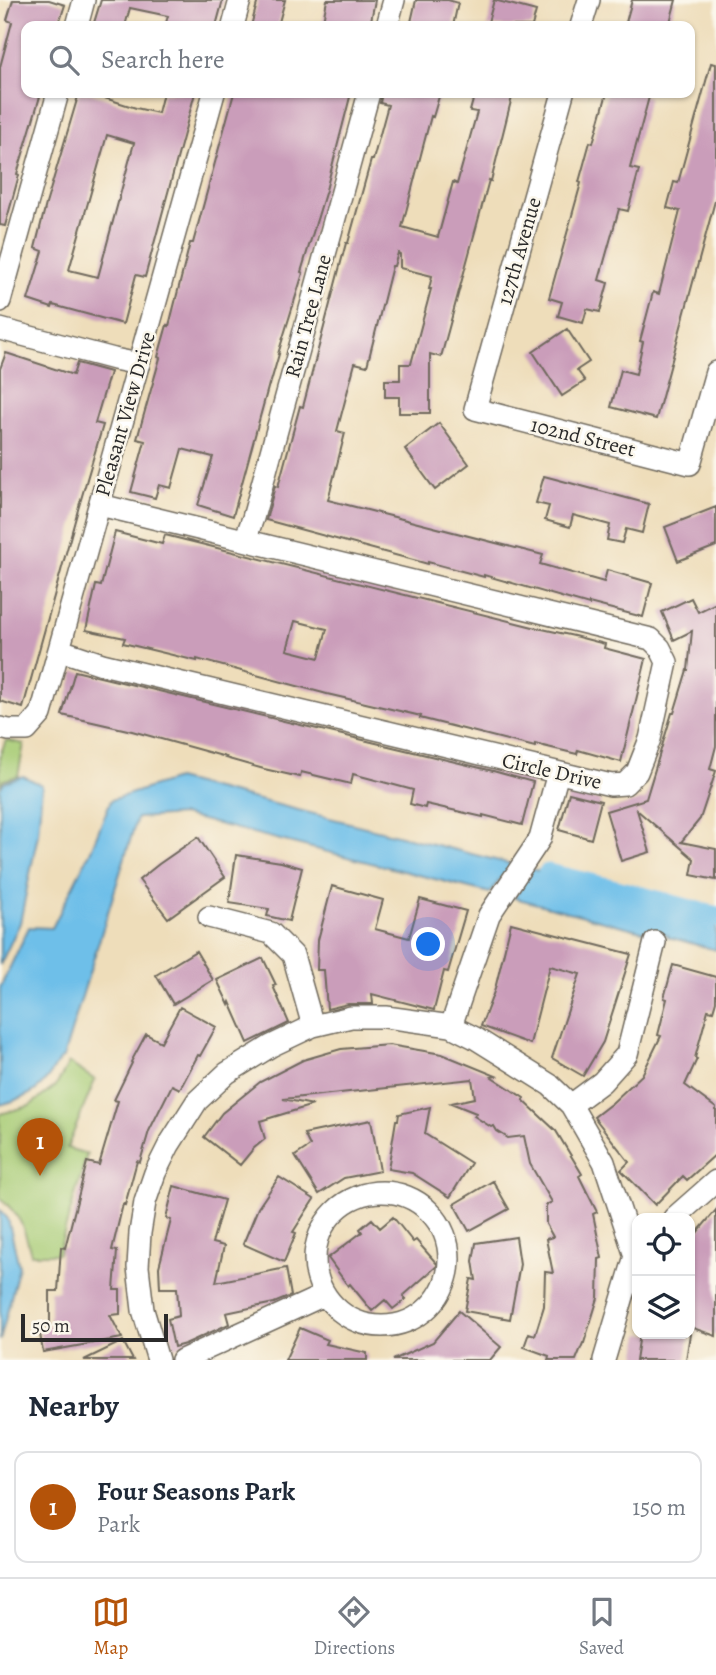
<!DOCTYPE html>
<style>
body{margin:0;font-family:Alegreya,serif;background:#f2f2f3;color:#1f2937}
.controls{position:absolute;right:21px;bottom:21px;display:grid;overflow:hidden;border-radius:14px;box-shadow:0 2px 5px #0004}
.controls button{width:63px;height:63px;display:grid;place-items:center;padding:0;border:0;border-bottom:2px solid #e0e1e3;background:#fff;color:#1f2937;font:35px sans-serif}
.scale{position:absolute;left:21px;bottom:18px;width:147px;box-sizing:border-box;padding-left:7px;border:4px solid #2b2b2b;border-top:0;font-size:19px;line-height:24px;white-space:nowrap;color:#2b2b2b;-webkit-text-stroke:5px #fbf7ec;paint-order:stroke}
.you{position:absolute;left:429px;top:945px;width:24px;height:24px;margin:-18px;border:5px solid #fff;border-radius:50%;background:#1a73e8;box-shadow:0 0 0 10px #1a73e833}
.badge{display:grid;place-items:center;width:46px;height:46px;border-radius:50%;background:#b45309;color:#fff;font-size:23px;font-weight:700}
.pin{position:absolute;translate:-50% -58px;filter:drop-shadow(0 2px 4px #0008)}
.pin::after{content:'';position:absolute;top:37px;width:24px;height:21px;background:inherit;clip-path:polygon(0 0,100% 0,50% 100%)}
.list{margin:0;padding:0;list-style:none}
h2{display:flex;justify-content:space-between;align-items:center;height:91px;margin:0;padding:0 28px;font-size:30px}
h2 small{font-size:23px;font-weight:400;color:#747a83}
.list li{display:grid;grid-template-columns:46px 1fr auto;gap:21px;align-items:center;box-sizing:border-box;height:112px;margin:0 14px 14px;padding:0 14px;border:2px solid #e0e1e3;border-radius:14px}
.list b{display:block;font-size:26px;white-space:nowrap}
.list p{margin:0;font-size:23px;white-space:nowrap;color:#747a83}
.list em{font-size:23px;font-style:normal;color:#747a83}
.icon{flex:none;width:38px;height:38px;fill:none;stroke:currentColor;stroke-width:2;stroke-linecap:round;stroke-linejoin:round}
.map{position:relative;flex:none;width:716px;height:1360px;overflow:hidden}
.search{position:absolute;background:#fff;box-shadow:0 2px 5px #0004;left:21px;right:21px;top:21px;height:77px;display:flex;align-items:center;gap:18px;box-sizing:border-box;padding:0 24px;border-radius:14px;color:#747a83;font-size:26px}
.sheet{height:217px;background:#fff}
nav{display:flex;justify-content:space-around;align-items:center;box-sizing:border-box;height:98px;border-top:2px solid #e0e1e3;background:#fff;font-size:19px;color:#747a83}
nav a{display:grid;justify-items:center;gap:4px}
nav .on{color:#b45309}
.map>svg:first-child{display:block}
.green{fill:#a8cc76;stroke:#6a7c50;stroke-width:2}
.water{fill:#6ebfe9;stroke:#4c758a;stroke-width:2}
.lines{fill:none;stroke-linecap:round;stroke-linejoin:round}
.canal{stroke:#6ebfe9;stroke-width:21}
.building{fill:#ca9dba;fill-rule:evenodd}
.street-casing{stroke:#6f695d;stroke-width:24}
.street{stroke:#fff;stroke-width:21}
.labels{text-anchor:middle;stroke-width:5;stroke-linejoin:round;paint-order:stroke}
.street-label{font-size:21px;fill:#2b2b2b;stroke:#fbf7ec}
</style>
<div class="map">
<svg width="716" height="1360" viewBox="0 0 716 1360">
<rect width="100%" height="100%" fill="#fbf7ec"/>
<filter id="ink" filterUnits="userSpaceOnUse"><feTurbulence type="fractalNoise" baseFrequency=".0143" numOctaves="2"/><feDisplacementMap in="SourceGraphic" scale="14" xChannelSelector="R" yChannelSelector="G"/><feConvolveMatrix kernelMatrix="1 2 1 2 8 2 1 2 1" color-interpolation-filters="sRGB"/></filter>
<filter id="wash" filterUnits="userSpaceOnUse"><feTurbulence type="fractalNoise" baseFrequency=".00686" numOctaves="4" result="noise"/><feDisplacementMap in="SourceGraphic" scale="28" xChannelSelector="R" yChannelSelector="G"/><feGaussianBlur stdDeviation="1.57" result="paint"/><feColorMatrix in="noise" values="0 0 0 0 0 0 0 0 0 0 0 0 0 0 0 0 0 1.4 0 .05"/><feComposite in="paint" operator="in"/></filter>
<g filter="url(#wash)">
<rect width="100%" height="100%" fill="#eeddba"/>
<path class="green" d="M 6,740 L 24,744 L 18,776 L 3,780 L 0,786 L 0,755 Z
M 69,1063 L 95,1080 L 67,1148 L 87,1154 L 58,1254 L 31,1254 C 24,1227 21,1216 0,1198 L 0,1114 L 29,1106 L 56,1086 Z"/>
<path class="water" d="M 23,776 L 42,785 L 38,834 L 20,923 L 0,965 L 0,789 L 4,782 Z
M 176,779 L 716,916 L 716,950 L 668,937 L 668,935 L 647,930 L 646,932 L 514,898 L 522,886 L 503,875 L 490,893 L 182,815 L 137,818 L 63,1058 L 60,1059 C 43,1089 33,1096 0,1105 L 0,988 L 29,927 L 52,928 L 90,852 L 111,800 Z
M 0,1210 L 8,1219 L 19,1266 L 0,1341 Z"/>
<g class="lines">
<path class="canal" d="M 548,874 L 616,890 L 716,917"/>
</g>
<g id="blocks">
<path class="building" d="M 13,0 L 49,0 L 65,5 L 58,26 L 26,26 L 26,93 L 41,93 L 17,174 L 19,175 L 5,226 L 0,225 L 0,67 L 12,22 L 7,20 Z
M 101,0 L 223,0 L 216,26 L 165,26 L 168,16 L 130,8 L 125,26 L 93,26 Z
M 258,0 L 285,0 L 278,26 L 251,26 Z
M 327,0 L 375,0 L 370,26 L 322,26 Z
M 416,0 L 448,0 L 458,3 L 453,26 L 429,26 L 411,22 Z
M 494,0 L 536,11 L 532,26 L 487,26 Z
M 632,0 L 676,0 L 669,26 L 625,26 Z
M 711,63 L 716,64 L 716,197 L 656,419 L 611,407 L 621,370 L 636,374 L 643,342 L 640,341 L 653,292 L 659,294 L 680,211 L 667,208 L 674,182 L 678,183 Z
M 79,93 L 89,93 L 136,108 L 158,113 L 163,93 L 195,93 L 145,277 L 136,275 L 123,324 L 53,305 L 52,308 L 28,300 L 43,251 L 35,248 L 46,204 ZM 107,135 L 134,143 L 98,277 L 69,270 Z
M 234,93 L 351,93 L 326,190 L 301,272 L 303,273 L 278,354 L 279,354 L 270,385 L 269,384 L 233,516 L 198,505 L 213,457 L 182,449 L 171,488 L 159,485 L 155,498 L 131,492 L 145,441 L 137,439 L 160,358 L 158,357 L 167,325 L 169,326 L 190,243 L 193,243 Z
M 382,93 L 440,93 L 433,117 L 431,116 L 402,227 L 438,237 L 453,182 L 457,184 L 477,112 L 470,111 L 475,93 L 513,93 L 491,181 L 489,180 L 441,357 L 430,354 L 430,413 L 399,413 L 399,397 L 385,397 L 385,380 L 400,380 L 400,364 L 411,364 L 431,289 L 429,289 L 432,276 L 400,268 L 400,254 L 398,253 L 394,266 L 392,266 L 367,366 L 355,363 L 337,431 L 345,433 L 328,500 L 543,555 L 540,564 L 604,582 L 607,570 L 652,583 L 643,617 L 589,603 L 589,605 L 484,575 L 484,577 L 428,562 L 428,564 L 266,520 L 275,486 L 278,487 L 300,406 L 303,407 L 346,243 L 348,243 L 371,160 L 373,160 L 388,105 L 380,103 Z
M 607,93 L 635,93 L 649,97 L 630,168 L 639,170 L 628,211 L 619,209 L 599,280 L 608,283 L 600,312 L 587,309 L 583,323 L 558,316 L 562,302 L 549,298 L 581,183 L 579,182 L 590,142 L 593,143 Z
M 567,329 L 589,362 L 577,370 L 585,381 L 562,396 L 533,352 Z
M 6,353 L 73,375 L 77,363 L 110,372 L 95,423 L 103,425 L 79,506 L 23,708 L 0,701 L 0,369 Z
M 439,423 L 469,464 L 435,490 L 405,449 Z
M 544,476 L 649,504 L 642,533 L 626,529 L 622,543 L 607,540 L 610,525 L 573,515 L 570,527 L 545,520 L 549,506 L 536,503 Z
M 716,507 L 716,546 L 678,561 L 665,527 Z
M 115,532 L 162,544 L 165,535 L 533,627 L 574,636 L 605,644 L 604,648 L 646,659 L 621,762 L 578,750 L 577,754 L 535,744 L 535,747 L 420,718 L 421,716 L 327,694 L 197,659 L 197,661 L 123,643 L 125,638 L 86,630 L 96,585 L 101,586 ZM 295,621 L 327,629 L 319,658 L 287,650 Z
M 691,598 L 698,612 L 716,603 L 716,746 L 710,769 L 716,771 L 700,819 L 681,842 L 716,849 L 716,880 L 691,875 L 694,859 L 637,810 L 650,852 L 621,861 L 606,811 L 646,799 L 672,713 L 674,713 L 687,670 L 688,670 L 692,631 L 674,640 L 662,612 Z
M 75,671 L 493,771 L 533,782 L 522,825 L 483,815 L 483,817 L 426,804 L 425,808 L 410,804 L 413,790 L 353,774 L 351,784 L 301,772 L 300,777 L 264,769 L 225,758 L 226,757 L 132,731 L 62,715 Z
M 569,793 L 601,801 L 591,839 L 559,830 Z
M 198,837 L 225,877 L 168,918 L 139,880 L 159,864 Z
M 236,855 L 281,862 L 302,868 L 289,921 L 267,916 L 269,909 L 229,903 Z
M 332,886 L 383,900 L 375,929 L 409,938 L 420,899 L 466,911 L 448,972 L 444,971 L 434,1010 L 372,994 L 373,1004 L 348,1004 L 327,1009 L 324,970 L 317,970 L 318,940 Z
M 511,923 L 631,954 L 603,1042 L 583,1076 L 552,1058 L 580,974 L 550,966 L 530,1044 L 481,1026 L 495,989 Z
M 196,951 L 213,980 L 173,1004 L 156,975 Z
M 263,958 L 276,985 L 273,986 L 289,1023 L 248,1043 L 230,1002 L 229,1005 L 217,980 Z
M 673,965 L 716,977 L 716,1001 L 713,1011 L 708,1010 L 695,1058 L 697,1059 L 685,1085 L 716,1108 L 716,1154 L 687,1180 L 683,1176 L 655,1205 L 621,1170 L 629,1162 L 594,1117 L 612,1103 L 642,1075 L 661,1036 L 658,1035 L 667,999 L 664,998 Z
M 180,1007 L 216,1027 L 200,1056 L 198,1055 L 180,1089 L 172,1085 L 149,1131 L 140,1162 L 137,1161 L 125,1205 L 123,1204 L 112,1250 L 117,1251 L 114,1290 L 120,1290 L 120,1314 L 110,1315 L 122,1338 L 43,1352 L 39,1328 L 50,1326 L 50,1291 L 58,1291 L 61,1247 L 65,1248 L 87,1162 L 99,1165 L 118,1101 L 114,1100 L 132,1063 L 131,1062 L 146,1034 L 161,1042 Z
M 389,1045 L 442,1054 L 496,1076 L 492,1077 L 524,1098 L 523,1100 L 556,1131 L 582,1174 L 579,1176 L 597,1212 L 593,1214 L 602,1258 L 599,1259 L 598,1298 L 584,1343 L 583,1343 L 576,1360 L 548,1360 L 549,1356 L 524,1347 L 529,1333 L 535,1335 L 544,1306 L 545,1272 L 553,1273 L 546,1239 L 553,1237 L 546,1224 L 546,1205 L 552,1202 L 530,1164 L 524,1136 L 508,1138 L 497,1131 L 494,1126 L 491,1127 L 474,1116 L 476,1113 L 451,1103 L 475,1098 L 472,1079 L 283,1099 L 313,1105 L 260,1121 L 265,1139 L 253,1149 L 240,1165 L 204,1137 L 222,1113 L 260,1082 L 303,1060 L 341,1049 Z
M 430,1107 L 425,1134 L 471,1163 L 450,1197 L 412,1173 L 388,1169 L 396,1120 L 398,1120 L 399,1114 Z
M 371,1120 L 380,1171 L 344,1178 L 319,1194 L 295,1156 L 310,1146 L 304,1134 Z
M 279,1177 L 314,1199 L 293,1232 L 296,1233 L 284,1262 L 243,1244 L 258,1208 Z
M 493,1181 L 509,1209 L 469,1231 L 454,1204 Z
M 174,1186 L 224,1200 L 212,1243 L 224,1246 L 216,1282 L 286,1268 L 291,1296 L 274,1303 L 226,1313 L 229,1324 L 185,1344 L 174,1347 L 168,1319 L 179,1316 L 177,1288 L 160,1288 L 159,1267 L 171,1220 L 166,1218 Z
M 716,1210 L 716,1336 L 690,1327 L 690,1241 Z
M 393,1217 L 413,1242 L 416,1240 L 438,1265 L 403,1296 L 406,1299 L 393,1309 L 385,1300 L 372,1311 L 350,1284 L 348,1286 L 328,1258 L 362,1232 L 360,1229 L 372,1219 L 380,1228 Z
M 516,1237 L 520,1264 L 510,1319 L 465,1311 L 471,1279 L 476,1280 L 473,1261 L 476,1243 Z
M 459,1311 L 501,1347 L 490,1360 L 393,1360 L 433,1342 Z
M 300,1328 L 328,1340 L 326,1344 L 367,1353 L 367,1360 L 285,1360 Z
M 640,1334 L 690,1334 L 686,1360 L 636,1360 Z
M 123,1341 L 133,1360 L 84,1360 Z"/>
</g>
</g>
<g filter="url(#ink)">
<use href="#blocks" fill-opacity="0" stroke="#6f695d" stroke-width="2"/>
<g class="lines">
<g class="street-casing">
<path id="street" d="M 77,26 L 84,0
M 233,26 L 240,0
M 387,26 L 394,0
M 581,26 L 589,0
M 563,93 L 475,409 L 690,464 L 716,372
M 0,301 L 58,93
M 0,329 L 114,359 L 139,364
M 245,540 L 253,518 L 369,93
M 60,650 L 102,664 L 611,785 L 625,784 L 637,772 L 650,739 L 667,662 L 660,648 L 651,639 L 100,505
M 0,728 L 9,730 L 27,730 L 41,714 L 214,93
M 209,917 L 271,933 L 293,955 L 313,1026
M 451,1026 L 489,915 L 540,839 L 558,773
M 571,1105 L 602,1082 L 627,1054 L 655,942
M315 1259a67 67 0 1 1 134 0a67 67 0 1 1-134 0Z
M 674,1218 L 716,1181
M 158,1360 L 143,1310 L 138,1267 L 140,1233 L 145,1202 L 155,1173 L 169,1145 L 197,1101 L 227,1073 L 271,1046 L 313,1026 L 351,1017 L 386,1017 L 451,1026 L 475,1038 L 550,1085 L 571,1105 L 604,1162 L 635,1256
M 182,1360 L 324,1295
M 604,1360 L 635,1256 L 637,1254"/>
</g>
<use href="#street" class="street"/>
</g>
</g>
<g class="labels">
<g class="street-label">
<text transform="translate(519 251) rotate(-74)" y="7">127th Avenue</text>
<text transform="translate(308 316) rotate(-75)" y="7">Rain Tree Lane</text>
<text transform="translate(125 414) rotate(-74)" y="7">Pleasant View Drive</text>
<text transform="translate(583 437) rotate(14)" y="7">102nd Street</text>
<text transform="translate(552 771) rotate(13)" y="7">Circle Drive</text>
</g>
</g>
</svg>
<div class="controls">
<button><svg class="icon" aria-label="locate" viewBox="0 0 24 24"><circle cx="12" cy="12" r="6"/><path d="M12 2v4M12 18v4M2 12h4M18 12h4"/></svg></button>
<button><svg class="icon" aria-label="layers" viewBox="0 0 24 24"><path d="M12 4l9 5-9 5-9-5zM3 14l9 5 9-5"/></svg></button>
</div>
<div class="scale">50 m</div>
<div class="you"></div>
<div class="pin badge" style="left:40px;top:1176px">1</div>
<div class="search"><svg class="icon" aria-label="search" viewBox="0 0 24 24"><circle cx="10" cy="10" r="6"/><path d="M15 15l6 6"/></svg>Search here</div>
</div>
<section class="sheet">
<h2>Nearby<small></small></h2>
<ul class="list">
<li><span class="badge">1</span><div><b>Four Seasons Park</b><p>Park</p></div><em>150 m</em></li>
</ul>
</section>
<nav>
<a class="on"><svg class="icon" aria-label="map" viewBox="0 0 24 24"><path d="M3 6l6-2 6 2 6-2v14l-6 2-6-2-6 2zM9 4v14M15 6v14"/></svg>Map</a>
<a><svg class="icon" aria-label="directions" viewBox="0 0 24 24"><path d="M12 3l9 9-9 9-9-9zM9 14v-3h6M13 9l2 2-2 2"/></svg>Directions</a>
<a><svg class="icon" aria-label="saved" viewBox="0 0 24 24"><path d="M7 4h10v16l-5-4-5 4z"/></svg>Saved</a>
</nav>
